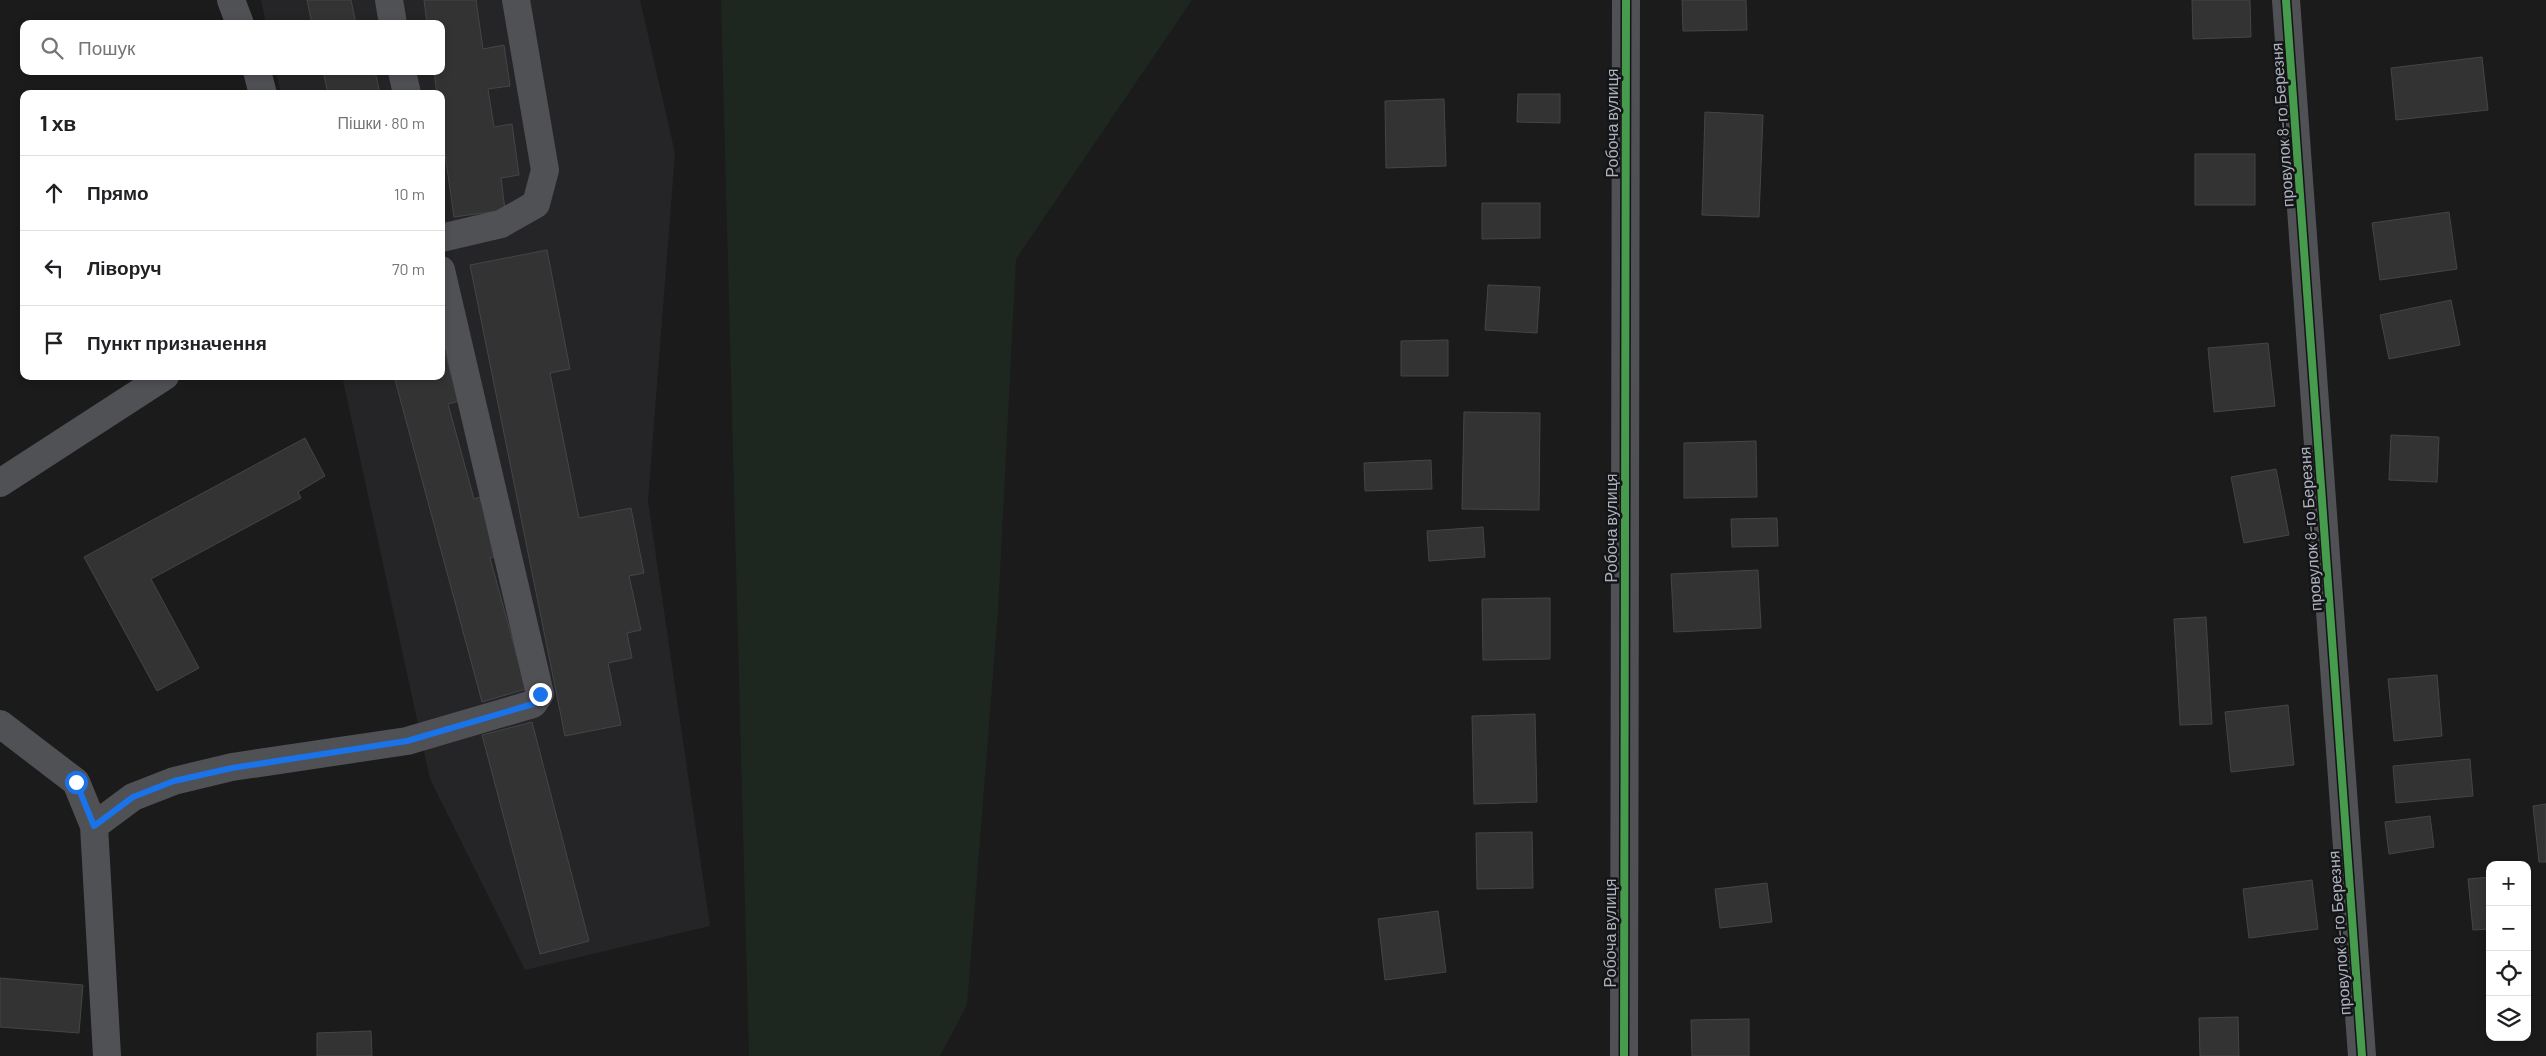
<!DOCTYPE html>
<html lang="uk">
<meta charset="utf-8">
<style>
body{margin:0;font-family:Barlow,sans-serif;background:#f2f2f2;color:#202124}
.controls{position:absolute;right:15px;bottom:15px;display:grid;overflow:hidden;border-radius:10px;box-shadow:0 2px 8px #0003}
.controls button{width:45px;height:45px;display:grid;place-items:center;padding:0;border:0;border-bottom:1px solid #e0e0e0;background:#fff;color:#202124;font:25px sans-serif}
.stop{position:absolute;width:15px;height:15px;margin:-11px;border:4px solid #1a73e8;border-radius:50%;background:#fff}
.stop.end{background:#1a73e8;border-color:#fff;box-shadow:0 1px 5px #0008}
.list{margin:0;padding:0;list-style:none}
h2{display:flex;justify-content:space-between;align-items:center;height:65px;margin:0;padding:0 20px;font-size:21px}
h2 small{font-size:16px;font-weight:400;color:#757577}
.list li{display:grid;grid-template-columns:32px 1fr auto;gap:15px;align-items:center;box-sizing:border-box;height:75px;padding:0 20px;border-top:1px solid #e0e0e0}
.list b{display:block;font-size:19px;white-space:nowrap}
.list em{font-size:16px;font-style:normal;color:#757577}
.icon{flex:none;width:28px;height:28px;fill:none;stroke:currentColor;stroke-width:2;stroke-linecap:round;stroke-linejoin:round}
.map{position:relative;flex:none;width:2546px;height:1056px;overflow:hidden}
.search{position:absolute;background:#fff;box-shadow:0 2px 8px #0003;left:20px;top:20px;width:425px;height:55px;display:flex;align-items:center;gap:12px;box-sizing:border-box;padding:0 18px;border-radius:10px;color:#757577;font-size:19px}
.panel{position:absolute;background:#fff;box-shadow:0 2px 8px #0003;left:20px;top:90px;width:425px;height:290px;border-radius:10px}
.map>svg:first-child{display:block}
.built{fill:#252528}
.green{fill:#1e2620}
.building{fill:#333334;stroke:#444548}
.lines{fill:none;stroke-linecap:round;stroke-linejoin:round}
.minor{stroke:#4f5155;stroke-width:28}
.cycleway-casing{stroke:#151518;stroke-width:11}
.cycleway{stroke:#469c4c;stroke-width:8}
.route{stroke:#1a73e8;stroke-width:6}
.labels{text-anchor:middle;stroke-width:5;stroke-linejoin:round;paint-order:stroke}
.street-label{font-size:16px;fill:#acb1bd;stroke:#151518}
</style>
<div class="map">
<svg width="2546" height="1056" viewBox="0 0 2546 1056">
<rect width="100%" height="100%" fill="#1b1b1c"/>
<path class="built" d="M 261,0 L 640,0 L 675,153 L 648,501 L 710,926 L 525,970 L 430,779 L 342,376 L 441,376 L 441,94 L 281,94 L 276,71 L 441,71 L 441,24 L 266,24 Z"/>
<path class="green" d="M 721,0 L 1192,0 L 1016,259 L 998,610 L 967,1005 L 940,1056 L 749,1056 Z"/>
<path class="building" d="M 307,0 L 351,0 L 356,24 L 312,24 Z
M 424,0 L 476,0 L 483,49 L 504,45 L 510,86 L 488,89 L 494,127 L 512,124 L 519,175 L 501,178 L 505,210 L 454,217 L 441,126 L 441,94 L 437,94 L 434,71 L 441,71 L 441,24 L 427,24 Z
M 1682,0 L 1746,0 L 1747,30 L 1683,31 Z
M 2192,0 L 2250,0 L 2251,37 L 2193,39 Z
M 2482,57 L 2488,110 L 2396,120 L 2391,68 Z
M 323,71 L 375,71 L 380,94 L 328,94 Z
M 1518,94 L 1560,94 L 1560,123 L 1517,122 Z
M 1444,99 L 1446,166 L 1386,168 L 1385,101 Z
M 1705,112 L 1763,115 L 1759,217 L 1702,215 Z
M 2195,154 L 2255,154 L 2255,205 L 2195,205 Z
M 1482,203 L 1540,203 L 1540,238 L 1482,239 Z
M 2449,212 L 2457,269 L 2380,280 L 2372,223 Z
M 547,250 L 570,369 L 550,373 L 579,518 L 631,508 L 644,573 L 629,576 L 641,630 L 627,633 L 632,658 L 608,663 L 621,725 L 565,736 L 470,265 Z
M 1488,285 L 1540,287 L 1537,333 L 1485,330 Z
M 2451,300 L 2460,345 L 2389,359 L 2380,315 Z
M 441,339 L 459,401 L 448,404 L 474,499 L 480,497 L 497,556 L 490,558 L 526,689 L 482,702 L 394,376 L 441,376 Z
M 1448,340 L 1448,376 L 1401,376 L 1401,341 Z
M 2268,343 L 2275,406 L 2214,412 L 2208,348 Z
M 1464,412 L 1540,413 L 1539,510 L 1462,509 Z
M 2391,435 L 2439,437 L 2437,482 L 2389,480 Z
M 305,438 L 325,476 L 298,492 L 301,498 L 151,579 L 199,668 L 157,691 L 84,557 Z
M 1756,441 L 1757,497 L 1684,498 L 1684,443 Z
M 1431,460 L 1432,489 L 1365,491 L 1364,463 Z
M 2276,469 L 2289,535 L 2244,543 L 2231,477 Z
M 1777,518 L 1778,546 L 1732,547 L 1731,519 Z
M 1483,527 L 1485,557 L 1429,561 L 1427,531 Z
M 1758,570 L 1761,628 L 1674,632 L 1671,574 Z
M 1550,598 L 1550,659 L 1483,660 L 1482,599 Z
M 2206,617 L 2212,724 L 2180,725 L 2174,619 Z
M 2437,675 L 2442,736 L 2394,741 L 2388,679 Z
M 2288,705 L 2294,765 L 2231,772 L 2225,712 Z
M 1535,714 L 1537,802 L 1474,804 L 1472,716 Z
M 532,722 L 589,941 L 540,954 L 482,735 Z
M 2470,759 L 2473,796 L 2396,803 L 2393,766 Z
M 2546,804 L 2546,862 L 2539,862 L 2533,806 Z
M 2430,816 L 2434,847 L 2389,854 L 2385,822 Z
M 1532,832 L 1533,888 L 1477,889 L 1476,833 Z
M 2490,877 L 2490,929 L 2473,930 L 2468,879 Z
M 2312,880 L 2318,929 L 2249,938 L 2243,889 Z
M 1767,883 L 1772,922 L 1720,928 L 1715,889 Z
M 1438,911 L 1446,972 L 1385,980 L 1378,919 Z
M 0,978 L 83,985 L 79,1033 L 0,1027 Z
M 2238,1017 L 2239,1056 L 2200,1056 L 2199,1018 Z
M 1749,1019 L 1749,1056 L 1692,1056 L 1691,1020 Z
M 371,1031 L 372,1056 L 317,1056 L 317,1033 Z"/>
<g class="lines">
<path class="minor" d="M 231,0 L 240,24
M 389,0 L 393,24
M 2286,0 L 2362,1056
M 257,71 L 263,94
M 402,71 L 407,94
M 441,238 L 501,224 L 536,204 L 545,170 L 516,0
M 0,483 L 165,376
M 0,724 L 76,782 L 94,826 L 107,1056
M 94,826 L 133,797 L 174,781 L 232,767 L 407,741 L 533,704 L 540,694 L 441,270
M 1624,1056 L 1626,0"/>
<g class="cycleway-casing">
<path id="cycleway" d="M 2286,0 L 2362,1056
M 1624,1056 L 1626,0"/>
</g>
<use href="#cycleway" class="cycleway"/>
</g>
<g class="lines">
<path class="route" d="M 76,782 L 94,826 L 133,797 L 174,781 L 232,768 L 407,741 L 533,704 L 540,694"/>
</g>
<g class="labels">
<g class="street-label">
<text transform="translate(1612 123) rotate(-90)" y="6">Робоча вулиця</text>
<text transform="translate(2282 125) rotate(-94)" y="6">провулок 8-го Березня</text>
<text transform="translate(1611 528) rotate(-90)" y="6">Робоча вулиця</text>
<text transform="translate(2310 529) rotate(-94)" y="6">провулок 8-го Березня</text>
<text transform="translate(1610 933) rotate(-90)" y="6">Робоча вулиця</text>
<text transform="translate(2339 933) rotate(-94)" y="6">провулок 8-го Березня</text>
</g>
</g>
</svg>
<div class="controls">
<button>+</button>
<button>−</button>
<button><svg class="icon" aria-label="locate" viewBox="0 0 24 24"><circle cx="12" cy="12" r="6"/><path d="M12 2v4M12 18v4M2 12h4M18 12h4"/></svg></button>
<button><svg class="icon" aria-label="layers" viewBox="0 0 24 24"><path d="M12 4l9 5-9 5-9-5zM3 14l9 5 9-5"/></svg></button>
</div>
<div class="stop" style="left:76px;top:782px"></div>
<div class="stop end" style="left:540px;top:694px"></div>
<div class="search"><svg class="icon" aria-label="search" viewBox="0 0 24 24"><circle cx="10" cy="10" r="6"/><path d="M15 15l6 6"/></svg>Пошук</div>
<section class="panel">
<h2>1 хв<small>Пішки · 80 m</small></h2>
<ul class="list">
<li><svg class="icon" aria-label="ahead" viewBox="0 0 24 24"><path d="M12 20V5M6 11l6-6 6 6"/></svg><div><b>Прямо</b></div><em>10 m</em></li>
<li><svg class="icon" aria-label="left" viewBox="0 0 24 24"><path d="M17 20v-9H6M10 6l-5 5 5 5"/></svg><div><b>Ліворуч</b></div><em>70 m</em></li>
<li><svg class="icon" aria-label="arrive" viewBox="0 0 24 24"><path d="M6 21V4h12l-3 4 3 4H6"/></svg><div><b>Пункт призначення</b></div></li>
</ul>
</section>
</div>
